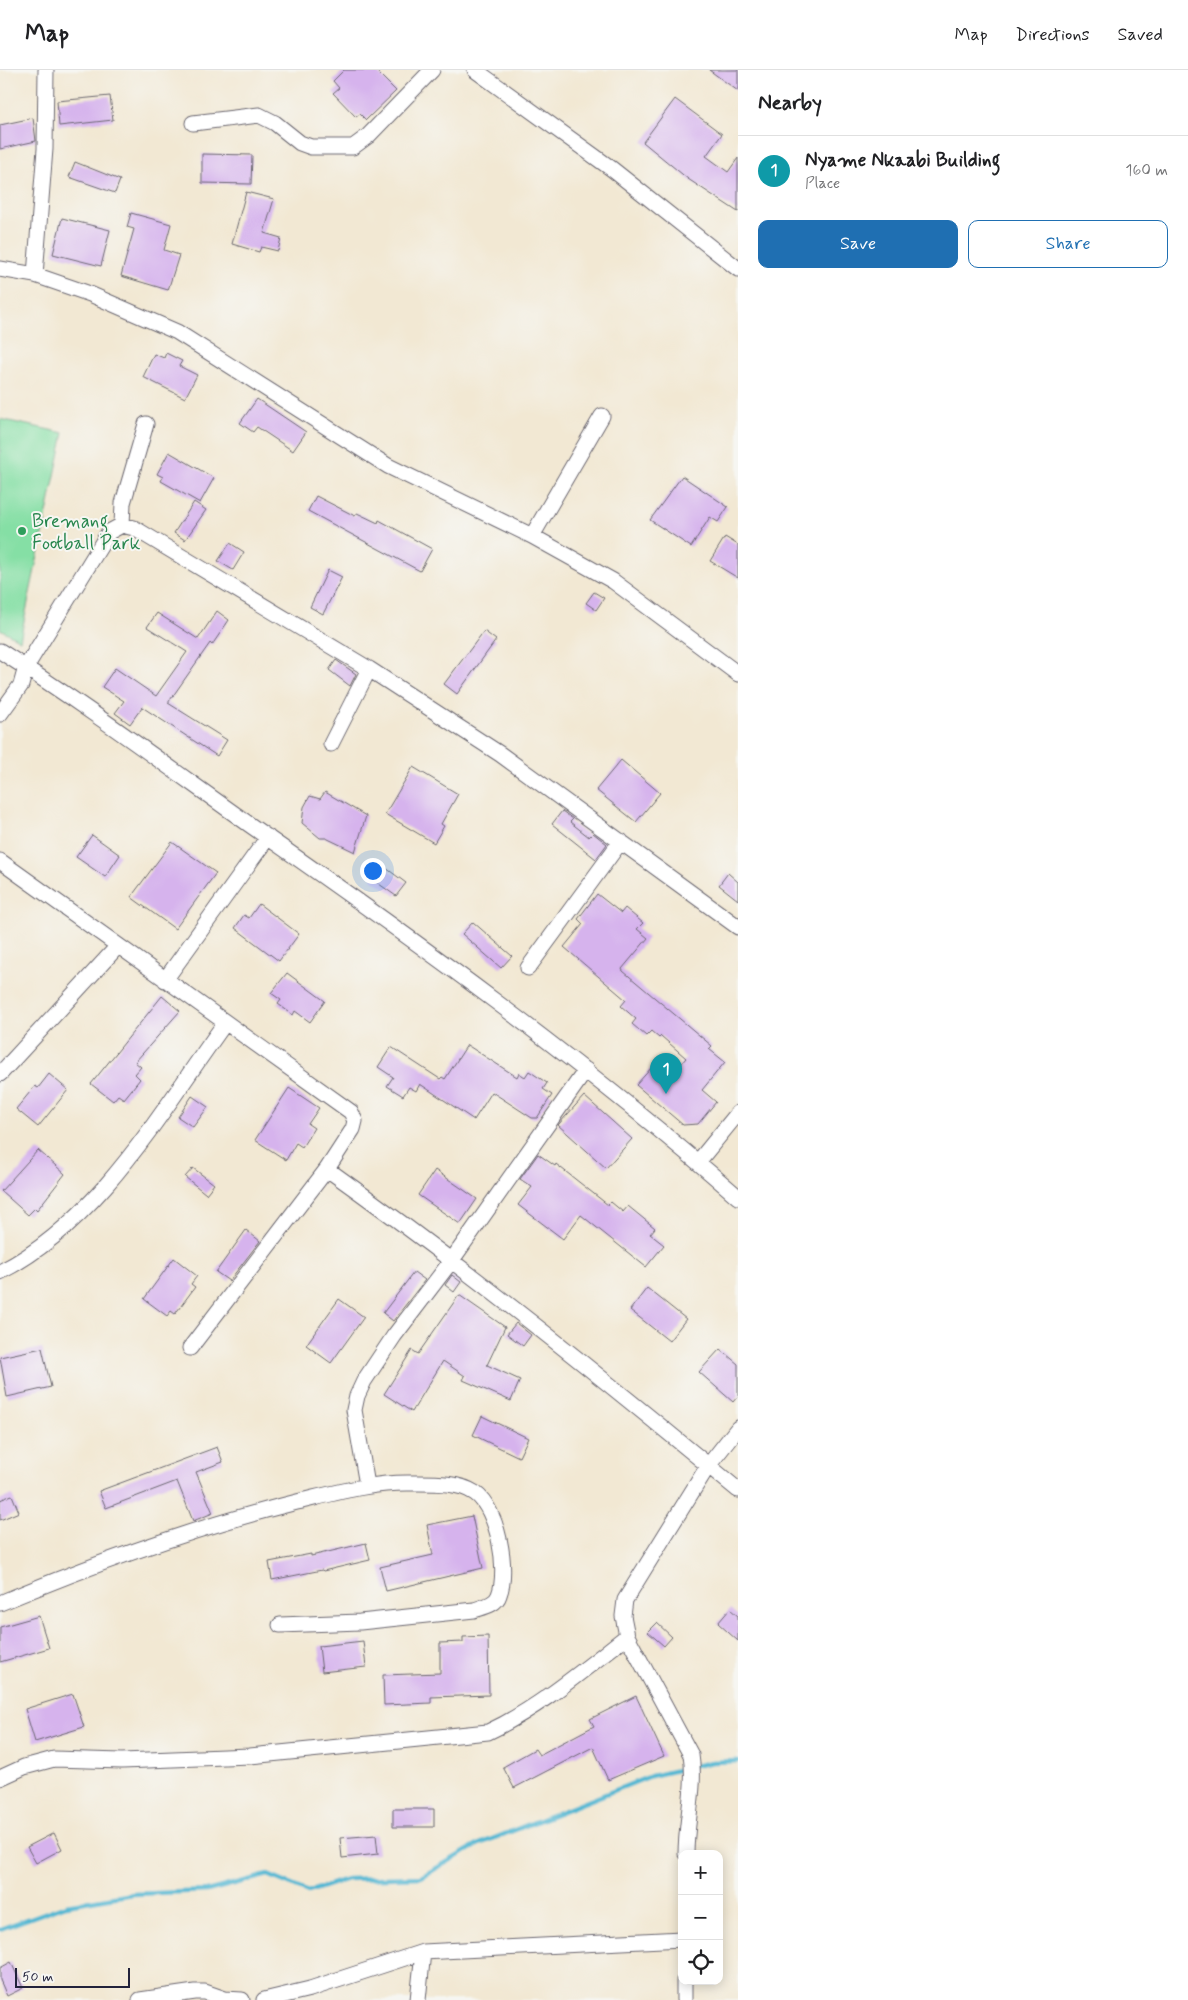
<!DOCTYPE html>
<meta charset="utf-8">
<style>
body{margin:0;font-family:Mynerve,sans-serif;background:#f2f2f2;color:#202124}
.controls{position:absolute;right:15px;bottom:15px;display:grid;overflow:hidden;border-radius:10px;box-shadow:0 2px 12px #0003}
.controls button{width:45px;height:45px;display:grid;place-items:center;padding:0;border:0;border-bottom:1px solid #e0e0e0;background:#fff;color:#202124;font:25px sans-serif}
.scale{position:absolute;left:15px;bottom:12px;width:115px;box-sizing:border-box;padding-left:5px;border:2px solid #22223b;border-top:0;font-size:14px;line-height:18px;white-space:nowrap;color:#22223b;-webkit-text-stroke:4px #f6f6f2;paint-order:stroke}
.you{position:absolute;left:372px;top:800px;width:18px;height:18px;margin:-12px;border:4px solid #fff;border-radius:50%;background:#1a73e8;box-shadow:0 0 0 8px #1a73e833}
.badge{display:grid;place-items:center;width:32px;height:32px;border-radius:50%;background:#1f6fb2;color:#fff;font-size:16px;font-weight:700}
.pin{position:absolute;translate:-50% -41px;filter:drop-shadow(0 1px 2px #0008)}
.pin::after{content:'';position:absolute;top:26px;width:18px;height:15px;background:inherit;clip-path:polygon(0 0,100% 0,50% 100%)}
.list{margin:0;padding:0;list-style:none}
h2{display:flex;justify-content:space-between;align-items:center;height:65px;margin:0;padding:0 20px;font-size:21px}
h2 small{font-size:16px;font-weight:400;color:#757577}
.list li{display:grid;grid-template-columns:32px 1fr auto;gap:15px;align-items:center;box-sizing:border-box;height:70px;padding:0 20px;border-top:1px solid #e0e0e0}
.list b{display:block;font-size:19px;white-space:nowrap}
.list p{margin:0;font-size:16px;white-space:nowrap;color:#757577}
.list em{font-size:16px;font-style:normal;color:#757577}
.actions{display:flex;gap:10px;padding:15px 20px}
.actions a{flex:1;padding:11px 0;border:1px solid #1f6fb2;border-radius:10px;text-align:center;font-size:18px;color:#1f6fb2}
.actions .main{background:#1f6fb2;color:#fff}
.icon{flex:none;width:28px;height:28px;fill:none;stroke:currentColor;stroke-width:2;stroke-linecap:round;stroke-linejoin:round}
.map{position:relative;flex:none;width:738px;height:1930px;overflow:hidden}
header{display:flex;align-items:center;gap:30px;box-sizing:border-box;height:70px;padding:0 25px;background:#fff;border-bottom:1px solid #e0e0e0}
header strong{font-size:24px}
nav{display:flex;gap:28px;margin-inline-start:auto;font-size:18px}
main{display:flex}
aside{flex:1;background:#fff}
.map>svg:first-child{display:block}
.pitch{fill:#85dfa5;stroke:#548070}
.lines{fill:none;stroke-linecap:round;stroke-linejoin:round}
.stream{stroke:#55b8d3;stroke-width:4.5}
.building{fill:#d6b3ed}
.minor-casing{stroke:#6b6770;stroke-width:17}
.minor{stroke:#fff;stroke-width:15}
.leisure-dot{fill:#2e9e5b;stroke:#f6f6f2;stroke-width:2}
.labels{text-anchor:middle;stroke-width:4;stroke-linejoin:round;paint-order:stroke}
.leisure-label{font-size:19px;fill:#27864d;stroke:#f6f6f2;text-anchor:start}
</style>
<header>
<strong>Map</strong>
<nav><a>Map</a><a>Directions</a><a>Saved</a></nav>
</header>
<main>
<div class="map">
<svg width="738" height="1930" viewBox="0 0 738 1930">
<rect width="100%" height="100%" fill="#f6f6f2"/>
<filter id="ink" filterUnits="userSpaceOnUse"><feTurbulence type="fractalNoise" baseFrequency=".02" numOctaves="2"/><feDisplacementMap in="SourceGraphic" scale="10" xChannelSelector="R" yChannelSelector="G"/><feConvolveMatrix kernelMatrix="1 2 1 2 8 2 1 2 1" color-interpolation-filters="sRGB"/></filter>
<filter id="wash" filterUnits="userSpaceOnUse"><feTurbulence type="fractalNoise" baseFrequency=".0096" numOctaves="4" result="noise"/><feDisplacementMap in="SourceGraphic" scale="20" xChannelSelector="R" yChannelSelector="G"/><feGaussianBlur stdDeviation="1.12" result="paint"/><feColorMatrix in="noise" values="0 0 0 0 0 0 0 0 0 0 0 0 0 0 0 0 0 1.4 0 .05"/><feComposite in="paint" operator="in"/></filter>
<g filter="url(#wash)">
<rect width="100%" height="100%" fill="#f2e8d3"/>
<path class="pitch" d="M 0,349 L 64,363 L 20,570 L 0,559 Z"/>
<g class="lines">
<path class="stream" d="M 0,1859 L 66,1835 L 133,1824 L 207,1821 L 268,1805 L 308,1822 L 347,1809 L 421,1807 L 477,1775 L 651,1706 L 712,1692 L 738,1691"/>
</g>
<g id="blocks">
<path class="building" d="M 344,0 L 375,0 L 396,21 L 366,50 L 360,44 L 356,47 L 333,23 L 339,18 L 333,11 Z
M 709,0 L 738,0 L 738,21 Z
M 110,26 L 113,50 L 59,56 L 57,31 Z
M 675,29 L 722,64 L 706,86 L 728,102 L 738,88 L 738,142 L 688,109 L 643,72 Z
M 33,48 L 36,71 L 0,79 L 0,55 Z
M 202,84 L 252,85 L 251,114 L 202,113 Z
M 75,92 L 120,110 L 115,123 L 69,107 Z
M 246,122 L 274,129 L 264,163 L 281,168 L 278,181 L 261,177 L 259,182 L 232,174 Z
M 131,143 L 171,154 L 164,180 L 179,185 L 168,220 L 121,206 L 134,159 L 127,157 Z
M 62,148 L 110,160 L 101,196 L 53,184 Z
M 166,283 L 182,291 L 179,296 L 197,305 L 185,328 L 143,307 L 154,284 L 164,288 Z
M 257,329 L 306,362 L 293,381 L 257,357 L 253,362 L 240,353 Z
M 169,382 L 214,408 L 200,433 L 161,411 L 163,407 L 157,404 Z
M 682,406 L 728,437 L 718,452 L 710,447 L 691,477 L 650,450 Z
M 316,426 L 355,446 L 357,443 L 378,453 L 379,450 L 432,479 L 420,501 L 308,441 Z
M 194,432 L 206,440 L 185,470 L 174,463 Z
M 725,467 L 738,475 L 738,508 L 710,491 Z
M 230,473 L 244,482 L 233,500 L 218,491 Z
M 328,500 L 342,507 L 323,544 L 310,537 Z
M 594,522 L 604,528 L 596,540 L 586,533 Z
M 217,541 L 229,550 L 212,575 L 210,573 L 168,633 L 227,670 L 217,686 L 142,637 L 130,654 L 115,643 L 124,631 L 102,617 L 115,598 L 156,626 L 187,582 L 147,557 L 157,543 L 198,569 Z
M 484,561 L 496,570 L 457,624 L 444,614 Z
M 336,590 L 356,604 L 350,616 L 329,600 Z
M 621,690 L 660,723 L 636,752 L 596,720 Z
M 413,697 L 458,724 L 441,754 L 444,756 L 434,773 L 385,744 Z
M 325,722 L 366,746 L 355,782 L 326,768 L 320,768 L 302,753 L 304,737 L 310,726 L 320,729 Z
M 562,741 L 573,749 L 570,752 L 589,767 L 593,763 L 607,774 L 596,789 L 552,754 Z
M 92,765 L 120,785 L 105,807 L 76,787 Z
M 172,772 L 216,803 L 175,859 L 131,827 Z
M 382,795 L 406,813 L 396,826 L 372,809 Z
M 728,803 L 738,812 L 738,830 L 719,815 Z
M 597,824 L 621,843 L 625,838 L 643,853 L 637,859 L 648,868 L 622,899 L 623,901 L 712,976 L 709,979 L 725,992 L 702,1020 L 716,1032 L 698,1054 L 683,1055 L 636,1015 L 653,996 L 668,1009 L 686,988 L 661,966 L 659,968 L 651,961 L 646,966 L 632,954 L 636,949 L 621,936 L 626,930 L 564,877 L 583,854 L 578,849 Z
M 259,834 L 299,864 L 279,891 L 235,858 L 244,845 L 249,848 Z
M 473,852 L 512,886 L 501,898 L 462,864 Z
M 287,903 L 325,931 L 310,952 L 295,941 L 293,945 L 278,934 L 281,930 L 271,923 Z
M 162,926 L 180,941 L 135,992 L 141,997 L 135,1004 L 140,1009 L 124,1029 L 118,1025 L 113,1031 L 91,1014 Z
M 467,975 L 517,1007 L 519,1003 L 525,1007 L 529,1001 L 547,1013 L 543,1019 L 552,1025 L 537,1048 L 532,1048 L 492,1022 L 474,1050 L 420,1014 L 416,1021 L 409,1017 L 403,1026 L 387,1016 L 393,1007 L 378,997 L 391,977 L 440,1009 L 442,1007 L 445,1009 Z
M 49,1004 L 68,1020 L 38,1057 L 16,1039 L 35,1016 L 38,1018 Z
M 289,1018 L 319,1038 L 308,1054 L 314,1058 L 302,1077 L 296,1073 L 286,1090 L 255,1070 Z
M 192,1026 L 208,1037 L 193,1057 L 178,1047 Z
M 584,1026 L 632,1069 L 606,1098 L 558,1055 Z
M 38,1080 L 65,1104 L 37,1140 L 35,1138 L 28,1145 L 1,1121 Z
M 538,1084 L 555,1096 L 556,1094 L 608,1135 L 611,1132 L 623,1142 L 628,1136 L 655,1158 L 650,1164 L 664,1175 L 646,1197 L 581,1145 L 563,1169 L 518,1135 L 532,1117 L 520,1109 Z
M 193,1098 L 214,1114 L 206,1124 L 185,1107 Z
M 435,1100 L 477,1129 L 460,1154 L 418,1125 Z
M 246,1160 L 260,1171 L 229,1211 L 216,1202 Z
M 174,1188 L 197,1206 L 191,1214 L 195,1217 L 175,1244 L 171,1241 L 167,1246 L 144,1229 Z
M 414,1202 L 425,1210 L 393,1251 L 383,1243 Z
M 452,1205 L 461,1212 L 454,1222 L 445,1215 Z
M 647,1218 L 686,1249 L 669,1271 L 630,1240 Z
M 459,1225 L 505,1257 L 487,1295 L 520,1310 L 511,1331 L 463,1310 L 465,1306 L 443,1291 L 412,1342 L 384,1324 L 412,1280 L 418,1284 Z
M 339,1229 L 364,1247 L 331,1293 L 306,1275 Z
M 516,1253 L 531,1265 L 523,1276 L 507,1264 Z
M 42,1278 L 51,1317 L 7,1327 L 0,1287 Z
M 720,1279 L 738,1294 L 738,1326 L 733,1332 L 699,1302 Z
M 482,1346 L 528,1368 L 519,1387 L 473,1365 Z
M 217,1377 L 223,1392 L 196,1402 L 213,1443 L 193,1451 L 177,1411 L 106,1438 L 99,1421 Z
M 12,1425 L 19,1442 L 0,1450 L 0,1430 Z
M 472,1446 L 483,1498 L 386,1521 L 380,1497 L 433,1485 L 427,1455 Z
M 366,1473 L 370,1490 L 323,1501 L 322,1500 L 272,1510 L 269,1492 L 311,1484 L 311,1486 Z
M 730,1539 L 738,1546 L 738,1571 L 718,1553 Z
M 39,1546 L 49,1578 L 0,1592 L 0,1557 Z
M 657,1553 L 672,1567 L 664,1576 L 648,1562 Z
M 488,1566 L 489,1625 L 431,1627 L 431,1633 L 384,1635 L 383,1605 L 440,1603 L 440,1573 L 463,1572 L 463,1567 Z
M 363,1571 L 366,1597 L 322,1602 L 319,1576 Z
M 73,1624 L 84,1657 L 35,1672 L 25,1639 Z
M 636,1626 L 664,1686 L 608,1710 L 593,1677 L 514,1718 L 503,1697 L 535,1679 L 539,1685 L 594,1656 L 590,1649 Z
M 393,1739 L 434,1739 L 434,1757 L 393,1757 Z
M 54,1763 L 62,1779 L 36,1793 L 27,1777 Z
M 376,1765 L 378,1784 L 342,1788 L 340,1768 Z
M 11,1892 L 23,1918 L 7,1926 L 0,1910 L 0,1898 Z"/>
</g>
</g>
<g filter="url(#ink)">
<use href="#blocks" fill-opacity="0" stroke="#6b6770" stroke-width="1"/>
<g class="lines">
<g class="minor-casing">
<path id="minor" d="M 475,0 L 612,99 L 738,199
M 193,53 L 259,45 L 275,53 L 300,73 L 311,77 L 353,77 L 368,66 L 432,0
M 0,199 L 35,205 L 90,224 L 177,262 L 388,396 L 532,466 L 613,511 L 738,604
M 35,205 L 45,79 L 46,0
M 122,455 L 123,433 L 146,354
M 532,466 L 602,346
M 0,581 C 85,635 167,696 250,755 C 418,872 584,992 738,1127
M 0,644 L 21,615 L 26,597 L 109,462 L 122,455 L 134,458 L 369,599 L 500,684 L 738,857
M 331,674 L 369,599
M 0,791 L 351,1042 L 355,1051 L 353,1059 L 327,1099 L 190,1278
M 528,898 L 621,771
M 165,910 L 268,767
M 0,1004 L 118,876
M 698,1092 L 738,1043
M 327,1099 C 469,1200 604,1309 738,1420
M 0,1202 C 99,1152 161,1041 225,953
M 367,1415 L 354,1340 L 357,1326 L 364,1311 L 394,1266 L 452,1190 L 586,1000
M 0,1533 C 96,1493 196,1457 297,1432 C 335,1423 373,1412 412,1413 C 432,1413 459,1412 475,1423 C 498,1439 509,1500 499,1525 C 496,1535 483,1537 474,1540 L 360,1552 L 280,1555
M 0,1708 L 24,1697 L 54,1689 L 122,1691 L 250,1686 L 488,1662 C 539,1638 583,1600 627,1566
M 686,1784 C 686,1751 696,1716 691,1685 L 627,1566 L 623,1546 L 625,1530 L 708,1396 L 738,1358
M 140,1930 L 195,1922 L 205,1922 L 225,1929 L 242,1930
M 264,1930 L 310,1919 L 423,1882 L 682,1869
M 418,1930 L 423,1882
M 684,1930 L 684,1911"/>
</g>
<use href="#minor" class="minor"/>
</g>
</g>
<circle class="leisure-dot" cx="22" cy="461" r="5"/>
<g class="labels">
<g class="leisure-label">
<text x="32" y="457">Bremang<tspan x="32" dy="22">Football Park</tspan></text>
</g>
</g>
</svg>
<div class="controls">
<button>+</button>
<button>−</button>
<button><svg class="icon" aria-label="locate" viewBox="0 0 24 24"><circle cx="12" cy="12" r="6"/><path d="M12 2v4M12 18v4M2 12h4M18 12h4"/></svg></button>
</div>
<div class="scale">50 m</div>
<div class="you"></div>
<div class="pin badge" style="left:666px;top:1024px;background:#0f9aa8">1</div>
</div>
<aside>
<h2>Nearby<small></small></h2>
<ul class="list">
<li><span class="badge" style="background:#0f9aa8">1</span><div><b>Nyame Nkaabi Building</b><p>Place</p></div><em>160 m</em></li>
</ul>
<div class="actions"><a class="main">Save</a><a>Share</a></div>
</aside>
</main>
